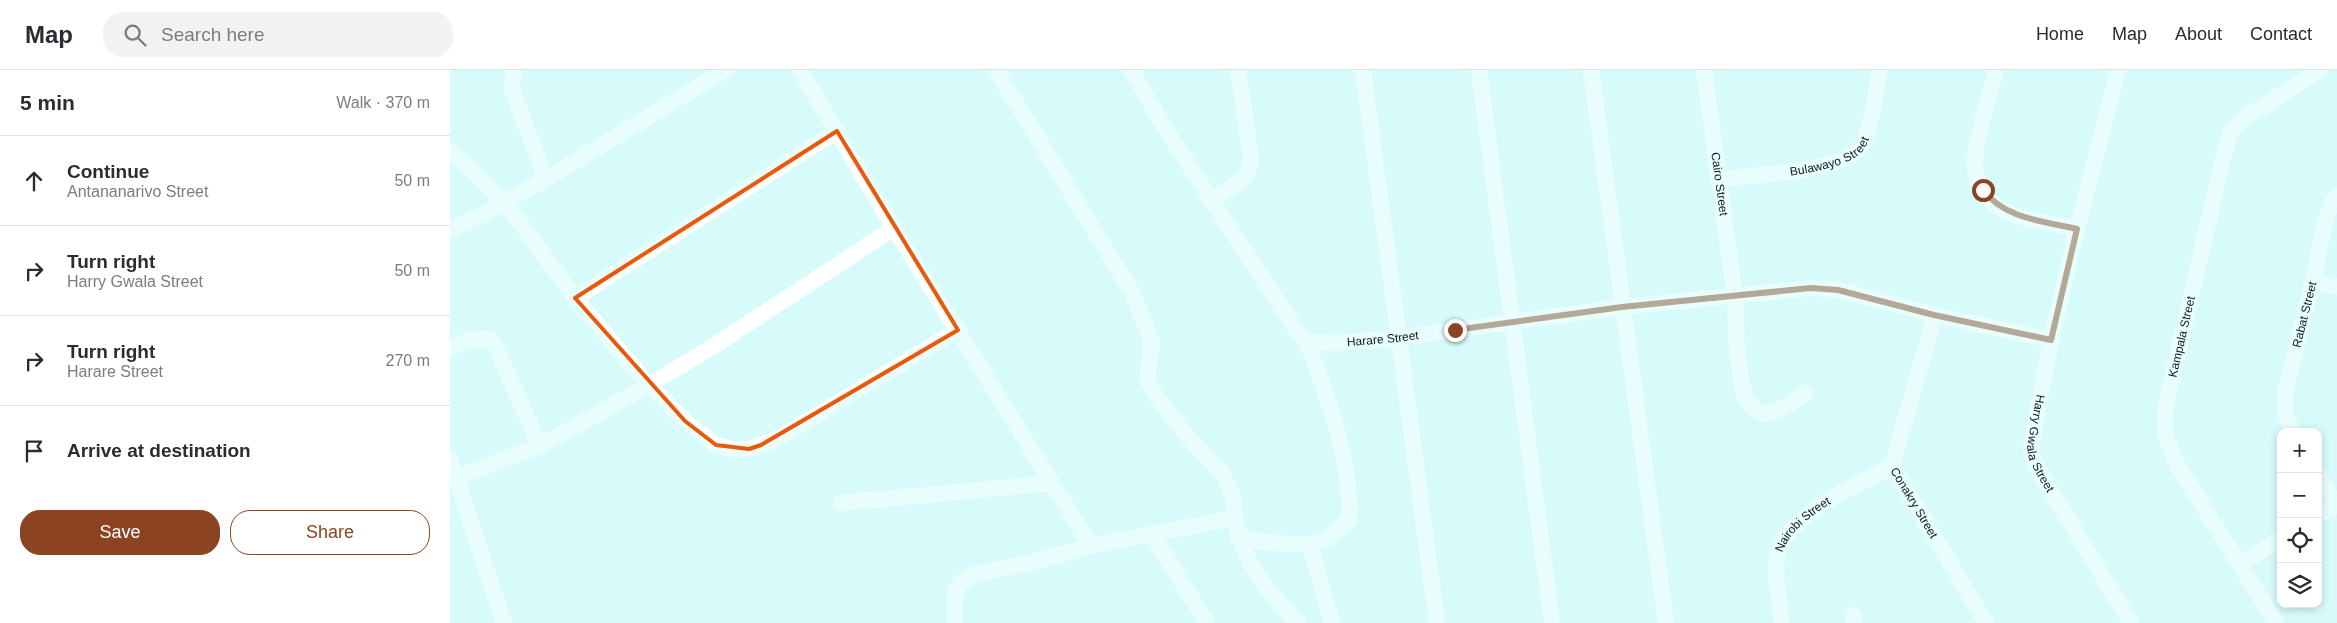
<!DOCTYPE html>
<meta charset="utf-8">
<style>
body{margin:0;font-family:Helvetica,sans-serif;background:#f2f2f3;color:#2b2b33}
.controls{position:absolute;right:15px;bottom:15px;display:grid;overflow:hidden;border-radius:10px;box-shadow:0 2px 8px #0003}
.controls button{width:45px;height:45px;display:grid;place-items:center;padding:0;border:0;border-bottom:1px solid #e1e1e2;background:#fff;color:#2b2b33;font:25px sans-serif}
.stop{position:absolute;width:15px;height:15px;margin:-11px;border:4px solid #8b4322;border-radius:50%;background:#fff}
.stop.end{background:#8b4322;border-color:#fff;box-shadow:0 1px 5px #0008}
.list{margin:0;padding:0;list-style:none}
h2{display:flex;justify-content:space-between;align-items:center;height:65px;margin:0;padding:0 20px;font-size:21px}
h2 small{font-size:16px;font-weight:400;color:#7c7c81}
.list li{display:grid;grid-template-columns:32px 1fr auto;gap:15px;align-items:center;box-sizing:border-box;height:90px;padding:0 20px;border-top:1px solid #e1e1e2}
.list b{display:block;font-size:19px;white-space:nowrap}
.list p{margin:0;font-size:16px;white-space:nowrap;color:#7c7c81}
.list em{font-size:16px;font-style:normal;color:#7c7c81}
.actions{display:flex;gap:10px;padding:15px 20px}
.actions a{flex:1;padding:11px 0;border:1px solid #8b4322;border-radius:20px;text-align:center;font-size:18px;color:#8b4322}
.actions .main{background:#8b4322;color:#fff}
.icon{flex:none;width:28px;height:28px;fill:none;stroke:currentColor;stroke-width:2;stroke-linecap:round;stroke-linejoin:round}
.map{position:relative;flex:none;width:1887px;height:553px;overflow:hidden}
header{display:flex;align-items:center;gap:30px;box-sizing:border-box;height:70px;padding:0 25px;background:#fff;border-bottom:1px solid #e1e1e2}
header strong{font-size:24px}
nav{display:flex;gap:28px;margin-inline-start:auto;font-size:18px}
.search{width:350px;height:45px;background:#f2f2f3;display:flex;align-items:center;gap:12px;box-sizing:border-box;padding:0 18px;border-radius:20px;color:#7c7c81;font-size:19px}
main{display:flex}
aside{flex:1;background:#fff}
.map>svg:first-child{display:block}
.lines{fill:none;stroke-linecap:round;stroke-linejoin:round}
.minor{stroke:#fff;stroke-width:16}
.route{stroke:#8b4322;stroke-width:6}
.marked{fill:none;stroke:#e8590c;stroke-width:4;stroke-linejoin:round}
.labels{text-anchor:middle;stroke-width:5;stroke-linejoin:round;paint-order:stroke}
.street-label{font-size:12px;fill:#0d1b1a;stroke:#fff}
</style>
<header>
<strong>Map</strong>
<div class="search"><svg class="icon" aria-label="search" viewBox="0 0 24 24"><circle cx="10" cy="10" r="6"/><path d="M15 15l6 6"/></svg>Search here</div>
<nav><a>Home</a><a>Map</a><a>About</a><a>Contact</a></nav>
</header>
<main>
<aside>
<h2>5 min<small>Walk · 370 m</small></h2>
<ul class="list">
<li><svg class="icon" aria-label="ahead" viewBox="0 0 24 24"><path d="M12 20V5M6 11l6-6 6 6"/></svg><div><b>Continue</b><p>Antananarivo Street</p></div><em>50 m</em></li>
<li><svg class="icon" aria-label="right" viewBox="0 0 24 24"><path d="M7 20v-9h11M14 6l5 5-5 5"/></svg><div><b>Turn right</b><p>Harry Gwala Street</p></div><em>50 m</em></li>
<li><svg class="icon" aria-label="right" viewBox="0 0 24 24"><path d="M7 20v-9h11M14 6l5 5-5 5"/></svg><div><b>Turn right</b><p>Harare Street</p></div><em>270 m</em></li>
<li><svg class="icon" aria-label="arrive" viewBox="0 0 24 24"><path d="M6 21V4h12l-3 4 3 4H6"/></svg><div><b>Arrive at destination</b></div></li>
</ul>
<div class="actions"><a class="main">Save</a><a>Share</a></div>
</aside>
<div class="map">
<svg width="1887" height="553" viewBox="0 0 1887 553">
<rect width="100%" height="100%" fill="#d7fbfa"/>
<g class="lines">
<g class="minor">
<path d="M 65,0 L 61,17 L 96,109"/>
<path d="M 350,0 L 444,158 L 641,476"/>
<path d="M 681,0 L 720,66 L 849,264 L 857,272 C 878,330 900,385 900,448 C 888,462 878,471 860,475 L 882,553"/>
<path d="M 913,0 L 987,553"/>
<path d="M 1029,0 L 1102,553"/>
<path d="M 1141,0 L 1216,553"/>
<path id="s1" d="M 1254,0 L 1285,227 L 1287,281 L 1292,315 L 1296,329 L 1304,339 L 1314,344 L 1333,338 L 1356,323"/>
<path d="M 1546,0 C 1540,24 1523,75 1525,97 C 1526,113 1538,132 1553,140 C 1575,151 1603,153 1627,159"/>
<path id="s2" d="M 1668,0 L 1627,159 L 1601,270 L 1581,376 L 1583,389 L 1592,406 L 1681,553"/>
<path d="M 0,80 L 55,132 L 125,228 L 199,315 L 235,351 L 266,375 L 280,379 L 299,379 L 327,369 L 508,260"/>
<path id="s3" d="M 1269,109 C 1298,106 1400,101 1412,75 C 1423,53 1425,24 1430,0"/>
<path d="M 761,129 C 779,119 800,111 801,88 L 788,0"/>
<path d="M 0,160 L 32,145 L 96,109 L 276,0"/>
<path d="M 1863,211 L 1887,217"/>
<path d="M 125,228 L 387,61"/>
<path id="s4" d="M 1485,245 L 1442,396 L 1536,553"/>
<path id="s5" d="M 857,272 L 889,273 L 947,268 L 1172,237 L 1361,218 L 1389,220 L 1485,245 L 1601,270"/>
<path d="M 0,278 C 14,273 31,262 44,273 L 90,376"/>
<path id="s6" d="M 1844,362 L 1835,344 L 1835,322 L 1863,211 L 1875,151 L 1883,131 L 1887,126"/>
<path d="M 0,389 L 54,553"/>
<path d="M 1868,404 L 1886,435"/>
<path d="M 0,410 L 90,376 L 199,315 L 267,274 L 444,158"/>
<path d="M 391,433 L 602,413"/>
<path d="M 1868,446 L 1887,434"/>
<path d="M 785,448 C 792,492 817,521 848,553"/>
<path d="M 702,464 L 757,553"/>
<path d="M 788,467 L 813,472 L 860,475"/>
<path d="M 1790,494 L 1831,469"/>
<path d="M 1402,545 L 1405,553"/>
<path d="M 505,553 L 505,523 L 510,513 L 522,505 L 583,492 L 641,476 L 785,448 L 783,427 L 772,403 L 732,360 L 707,327 L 697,310 L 702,272 L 683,224 L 546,0"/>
<path id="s7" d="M 1332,553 C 1330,532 1323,505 1328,484 C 1338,443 1408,415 1442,396"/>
<path id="s8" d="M 1826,553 L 1727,394 L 1715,365 L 1715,339 L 1775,80 L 1782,59 L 1792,50 L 1869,0"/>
</g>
</g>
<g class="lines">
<path class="route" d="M 1005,260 L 1172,237 L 1361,218 L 1388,220 L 1484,245 L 1601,270 L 1627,159 C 1593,151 1555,149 1533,120"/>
</g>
<path d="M0 0H1887V553H0ZM 387,61 L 508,260 L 311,375 L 299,379 L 266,375 L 235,351 L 125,228 Z" fill="#d7fbfa" fill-opacity=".55" fill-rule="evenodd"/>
<path class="marked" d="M 387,61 L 508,260 L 311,375 L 299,379 L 266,375 L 235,351 L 125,228 Z"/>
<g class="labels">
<g class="street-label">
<text dy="4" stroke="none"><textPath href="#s3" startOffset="115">Bulawayo Street</textPath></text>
<text dy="4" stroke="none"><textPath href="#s1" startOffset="115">Cairo Street</textPath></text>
<text dy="4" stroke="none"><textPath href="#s6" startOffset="122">Rabat Street</textPath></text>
<text dy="4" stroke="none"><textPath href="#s8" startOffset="319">Kampala Street</textPath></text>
<text dy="4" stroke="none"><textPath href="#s5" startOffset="76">Harare Street</textPath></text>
<text dy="4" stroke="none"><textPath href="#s2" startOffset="385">Harry Gwala Street</textPath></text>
<text dy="4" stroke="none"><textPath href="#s4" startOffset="200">Conakry Street</textPath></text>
<text dy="4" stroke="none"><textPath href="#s7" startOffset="109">Nairobi Street</textPath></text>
</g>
</g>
</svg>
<div class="controls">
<button>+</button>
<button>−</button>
<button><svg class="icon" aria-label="locate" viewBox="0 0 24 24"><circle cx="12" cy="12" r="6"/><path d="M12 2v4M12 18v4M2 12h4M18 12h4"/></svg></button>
<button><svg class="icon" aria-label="layers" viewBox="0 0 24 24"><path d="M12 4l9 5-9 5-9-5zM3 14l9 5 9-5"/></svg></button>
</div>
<div class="stop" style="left:1533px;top:120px"></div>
<div class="stop end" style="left:1005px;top:260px"></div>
</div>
</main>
